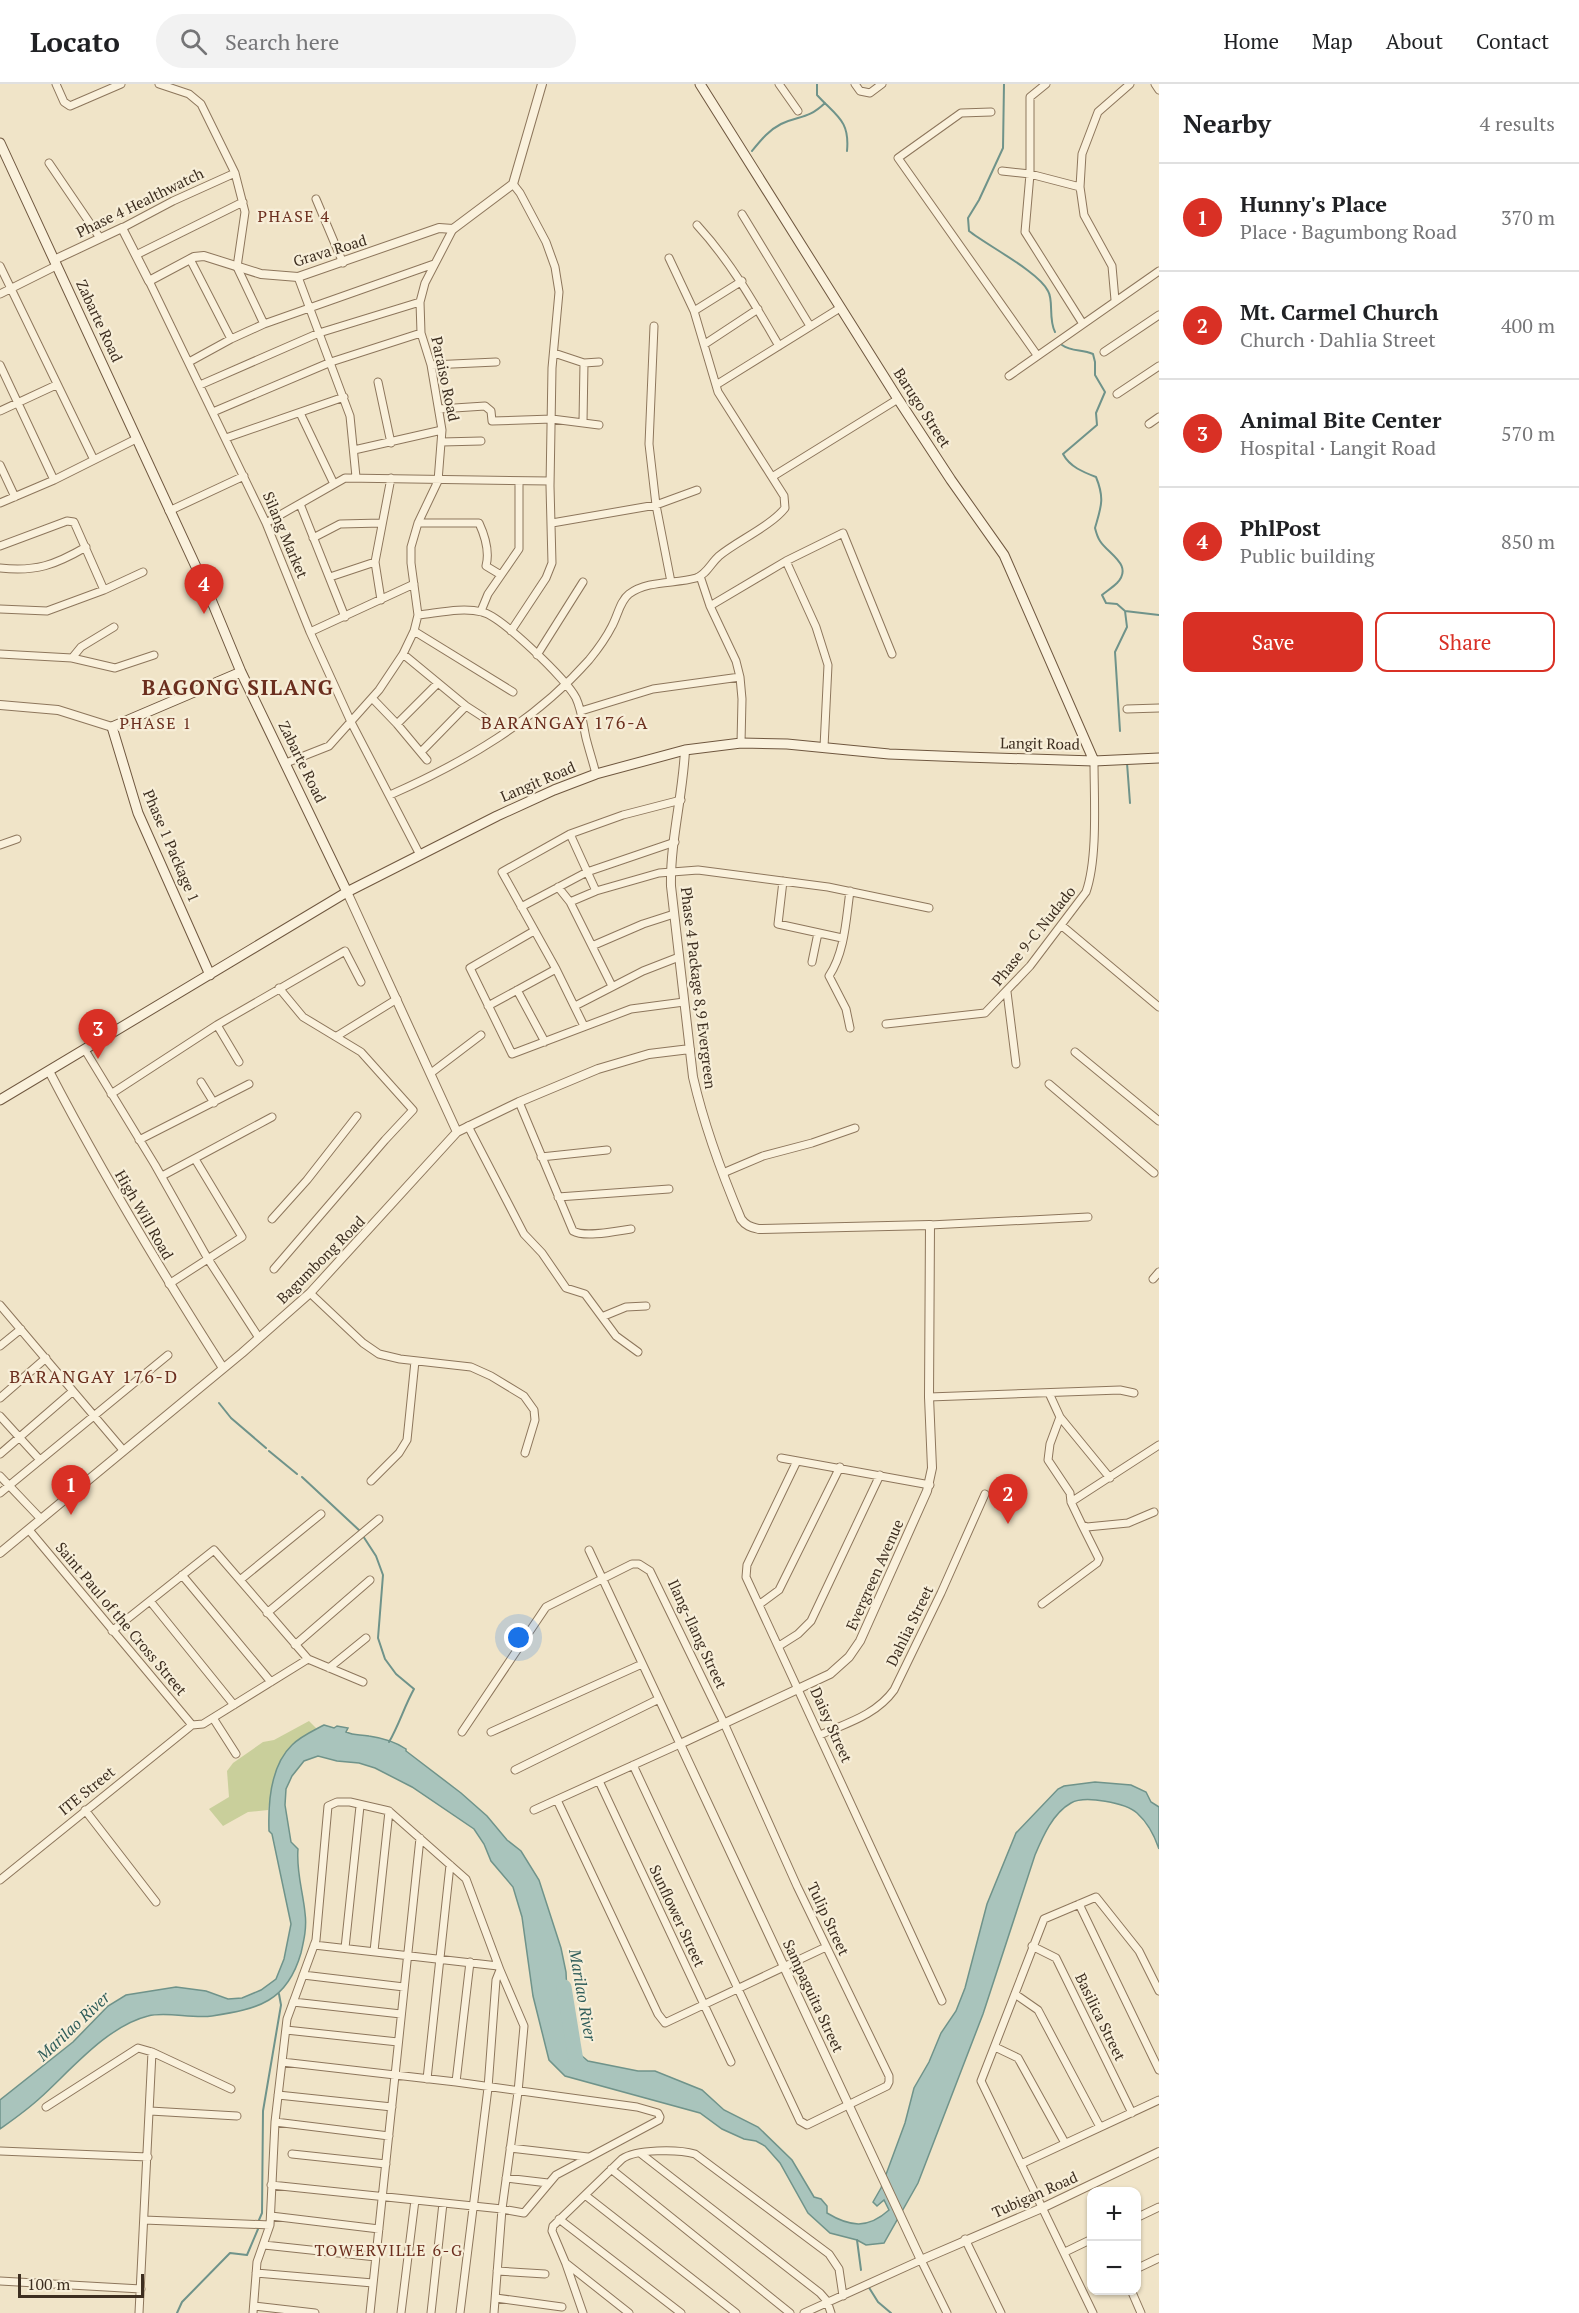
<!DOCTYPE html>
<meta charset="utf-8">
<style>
body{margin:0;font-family:"PT Serif",serif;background:#f2f2f2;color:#202124}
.controls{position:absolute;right:18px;bottom:18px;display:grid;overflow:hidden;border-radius:12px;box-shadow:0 2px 4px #0004}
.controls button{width:54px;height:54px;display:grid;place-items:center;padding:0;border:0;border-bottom:2px solid #e0e0e0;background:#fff;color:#202124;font:30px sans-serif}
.scale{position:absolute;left:18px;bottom:15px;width:126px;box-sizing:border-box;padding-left:6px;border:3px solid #3d2e20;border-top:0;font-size:16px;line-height:21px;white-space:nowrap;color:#3d2e20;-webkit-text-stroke:4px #f7eed8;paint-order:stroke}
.you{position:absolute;left:519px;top:1554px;width:21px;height:21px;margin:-15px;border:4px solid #fff;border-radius:50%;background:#1a73e8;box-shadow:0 0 0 9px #1a73e833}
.badge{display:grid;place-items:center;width:39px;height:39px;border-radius:50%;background:#d93025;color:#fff;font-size:20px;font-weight:700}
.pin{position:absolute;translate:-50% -50px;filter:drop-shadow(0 2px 3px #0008)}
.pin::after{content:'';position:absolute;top:32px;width:21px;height:18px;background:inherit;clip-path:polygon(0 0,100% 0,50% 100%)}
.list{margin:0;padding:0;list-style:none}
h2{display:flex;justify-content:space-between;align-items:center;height:78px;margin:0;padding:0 24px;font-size:26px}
h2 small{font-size:20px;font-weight:400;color:#757577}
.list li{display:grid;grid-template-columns:39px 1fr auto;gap:18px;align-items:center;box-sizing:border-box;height:108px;padding:0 24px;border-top:2px solid #e0e0e0}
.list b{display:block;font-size:22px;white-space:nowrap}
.list p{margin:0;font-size:20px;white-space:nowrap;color:#757577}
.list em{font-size:20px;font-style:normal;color:#757577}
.actions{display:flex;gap:12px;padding:18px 24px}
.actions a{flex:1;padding:14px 0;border:2px solid #d93025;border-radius:12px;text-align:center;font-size:21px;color:#d93025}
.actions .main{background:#d93025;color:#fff}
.icon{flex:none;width:33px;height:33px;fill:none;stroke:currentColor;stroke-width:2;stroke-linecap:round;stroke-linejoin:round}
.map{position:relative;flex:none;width:1159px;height:2229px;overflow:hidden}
header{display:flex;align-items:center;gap:36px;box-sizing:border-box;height:84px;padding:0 30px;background:#fff;border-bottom:2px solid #e0e0e0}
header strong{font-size:28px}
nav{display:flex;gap:33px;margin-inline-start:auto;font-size:21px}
.search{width:420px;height:54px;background:#f2f2f2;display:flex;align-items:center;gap:15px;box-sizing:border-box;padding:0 21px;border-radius:33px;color:#757577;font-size:22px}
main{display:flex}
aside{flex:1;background:#fff}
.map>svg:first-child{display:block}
.green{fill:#c9cf9b}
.water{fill:#a9c4bc;stroke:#6f938a;stroke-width:1.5}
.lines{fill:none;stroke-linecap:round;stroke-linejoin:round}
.stream{stroke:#6f938a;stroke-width:2}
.river{stroke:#a9c4bc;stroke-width:15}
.minor-casing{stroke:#8d765c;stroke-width:9}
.tertiary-casing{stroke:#8d765c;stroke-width:10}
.secondary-casing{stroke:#6f573f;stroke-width:11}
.minor{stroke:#faf1dc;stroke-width:7}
.tertiary{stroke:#faf1dc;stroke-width:8}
.secondary{stroke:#faf1dc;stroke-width:9}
.labels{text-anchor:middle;stroke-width:4.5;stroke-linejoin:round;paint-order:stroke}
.street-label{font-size:15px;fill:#3d2e20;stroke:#f7eed8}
.neighbourhood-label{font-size:16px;letter-spacing:1.5px;fill:#6b2e1e;stroke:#f7eed8}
.water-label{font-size:16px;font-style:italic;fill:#2f5d5a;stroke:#f7eed8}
.quarter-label{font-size:18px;letter-spacing:1.5px;fill:#6b2e1e;stroke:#f7eed8}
.district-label{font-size:21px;font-weight:bold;letter-spacing:1.5px;fill:#6b2e1e;stroke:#f7eed8}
</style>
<header>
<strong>Locato</strong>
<div class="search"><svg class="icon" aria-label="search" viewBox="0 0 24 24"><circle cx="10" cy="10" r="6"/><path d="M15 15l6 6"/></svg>Search here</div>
<nav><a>Home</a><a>Map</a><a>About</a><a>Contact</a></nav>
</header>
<main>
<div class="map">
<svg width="1159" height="2229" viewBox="0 0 1159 2229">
<rect width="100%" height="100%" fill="#f0e4c8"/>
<path class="green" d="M 309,1637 L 317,1645 C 281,1662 274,1690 268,1726 L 248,1728 L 223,1742 L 209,1725 L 229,1713 L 227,1687 L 233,1679 L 263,1658 L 274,1656 Z"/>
<path class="water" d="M 324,1641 L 334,1644 L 337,1642 L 348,1644 L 346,1648 C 355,1652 360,1650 369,1652 C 383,1654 394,1657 406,1665 L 406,1667 L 461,1709 L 487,1732 L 507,1756 L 521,1767 L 539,1796 L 561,1864 L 566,1888 L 569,1952 L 577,1968 L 588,1977 L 638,1987 L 655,1987 L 702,2006 L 724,2026 L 758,2043 L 792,2076 L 814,2113 L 821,2115 L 827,2122 L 827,2129 C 850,2143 868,2145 889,2126 L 884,2116 L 877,2122 L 873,2118 L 881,2104 L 905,2039 L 914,2004 L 929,1978 L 941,1949 L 956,1927 L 965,1904 L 987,1820 L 1016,1749 L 1058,1705 L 1064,1702 L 1095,1698 L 1131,1701 L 1146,1708 L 1151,1718 L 1159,1723 L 1159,1765 C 1155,1753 1147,1738 1137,1729 C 1126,1719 1085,1711 1071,1719 C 1053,1729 1043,1752 1035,1771 L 983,1930 L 918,2099 L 884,2159 L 866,2161 L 857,2156 L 830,2149 L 808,2129 L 780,2079 L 765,2062 L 756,2057 L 744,2055 L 722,2045 L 700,2029 L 565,1992 L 549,1976 L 533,1912 L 522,1833 L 513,1803 L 491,1777 L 484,1760 L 474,1745 L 412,1703 L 375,1684 L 359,1679 L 337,1677 L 318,1672 L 304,1677 L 292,1692 L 286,1705 L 285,1721 L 291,1758 L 298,1765 C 296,1787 303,1808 305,1829 C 307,1843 304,1856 301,1869 C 287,1918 258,1925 212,1932 C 192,1935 166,1927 148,1932 C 107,1942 70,1987 40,2014 C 27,2026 14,2035 0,2045 L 0,2016 L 73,1958 L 108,1922 L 126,1911 L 176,1903 L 206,1907 L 228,1915 L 242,1914 L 261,1906 L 276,1895 L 284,1875 L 291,1840 L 272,1750 L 269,1747 C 268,1719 270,1682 292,1661 C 301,1652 313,1647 324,1641 Z"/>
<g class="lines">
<path class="stream" d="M 817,0 L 817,11 C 836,32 850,36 847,67
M 1004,0 L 1003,64 L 979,116 L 968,134 L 969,147 C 988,162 1039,188 1048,207 C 1054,217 1048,234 1055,248
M 752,67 C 761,56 769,46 781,40 C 800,31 807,36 825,19
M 1062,261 C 1072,268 1082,265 1093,270 L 1095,278 L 1095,291 L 1105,308 L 1096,329 L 1097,341 L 1063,370 C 1070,383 1083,388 1096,393 C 1105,415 1101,423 1095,444 C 1096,448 1098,454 1100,457 C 1108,470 1134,481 1117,499 C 1113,503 1107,507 1102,511 L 1106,519 L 1117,520 L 1125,527 L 1159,531
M 1120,647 L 1115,568 L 1127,543 L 1125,527
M 1127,679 L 1130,719
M 219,1319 L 231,1334 L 266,1364
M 269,1367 L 297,1390
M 302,1393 L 360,1447
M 363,1452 L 376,1472 L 383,1491 L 378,1554 L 385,1575 L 396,1590 L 414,1605 C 404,1623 399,1641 389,1658
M 259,2136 L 262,2129 L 263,2027 L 281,1921 L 279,1910
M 857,2156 L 861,2186
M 868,2202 L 878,2218 L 891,2229
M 177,2229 L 182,2218 L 230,2169 L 247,2171 L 258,2145"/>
<path class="river" d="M 564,1903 L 576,1977 L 578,1979"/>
<g class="minor-casing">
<path id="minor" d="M 56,0 L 64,18 L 70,22 L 121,0
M 779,0 L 798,27
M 855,0 L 860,7 L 870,9 L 882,0
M 1046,0 L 1030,13 L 1030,90 L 1025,148 L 1083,240
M 1155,0 L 1159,6
M 991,28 L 961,29 L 898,74 L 1037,271
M 49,79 L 100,154
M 1002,87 L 1030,90 L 1080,103
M 235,89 L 245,128 L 237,183 L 264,240
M 316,115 L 343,179
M 742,130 L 810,242
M 697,141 C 731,178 754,219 779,262
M 122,144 L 173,117 L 235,89 L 201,20 L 189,10 L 159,0
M 136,171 L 243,118
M 190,175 L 231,255
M 0,182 L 94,376
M 298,193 L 350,332 L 356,393
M 149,197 L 266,439 L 310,548 L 351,638 L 420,771
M 0,210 L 56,182
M 1115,216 L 1112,182 L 1084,131 L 1080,103 L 1082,70 L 1098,28 L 1130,0
M 694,227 L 742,197
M 654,242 L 649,360 L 656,421 L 671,498
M 705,260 L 758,225
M 1104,268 L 1159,231
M 554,269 L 584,279 L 599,278
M 189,278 L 231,255 L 264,240 L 434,180
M 0,281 L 54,396
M 431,281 L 496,278
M 1009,292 L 1159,187
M 378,298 L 391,359
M 200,301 L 319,249 L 420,218
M 716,301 L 840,224
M 1117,310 L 1159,282
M 439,325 L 485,322 L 491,327 L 492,337 L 552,335 L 599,341
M 0,327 L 56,301
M 213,328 L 331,278 L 421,249
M 300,329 L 334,400
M 583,338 L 584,279
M 1149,340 L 1159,333
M 226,354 L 344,313
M 442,358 L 481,357
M 354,366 L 442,346
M 0,381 L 15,413
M 772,393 L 898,315
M 0,419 L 54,396 L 136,355
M 300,420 L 345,533
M 169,427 L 244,392
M 266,439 L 345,394 L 550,397
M 418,439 L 479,439 C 485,452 490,467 486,482 L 501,491
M 552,439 L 656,421 L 697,406
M 313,454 L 340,440 L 382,439
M 0,462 L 67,437 L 74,438 L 104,506
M 786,477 L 816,543 L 828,581 L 824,663
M 0,484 C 36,488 55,481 86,463
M 700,492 L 710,522 L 736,577 L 740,593 L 742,615 L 741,659
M 330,493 L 375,478
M 381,516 L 375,478 L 391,394
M 710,522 L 786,477 L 843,449 L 892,570
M 0,525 L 47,527 L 104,506 L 143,488
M 481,527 L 488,510 L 519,465 L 519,398
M 418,531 C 438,529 462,523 482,528 C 501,532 567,596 576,614 C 582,627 583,641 586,654 C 589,666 593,678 596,690
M 414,547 L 513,608
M 511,547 L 546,494 L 552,479 L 550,402 L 552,284 L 559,208 L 555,183 L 546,158 L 520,109 L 513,100
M 310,548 L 414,500
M 0,570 L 72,574 L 115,584 L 154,571
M 403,570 L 466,622 L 483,633
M 537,571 L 583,498
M 72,574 L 81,563 L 114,543
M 372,614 L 397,640 L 427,676
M 1127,625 L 1159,624
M 581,627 L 653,605 L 740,593
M 397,640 L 438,599
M 421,668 L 466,622
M 286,679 L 329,662 L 379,606 L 403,570 L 414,547 L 418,531 L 411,479 L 411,463 L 418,439 L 438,397 L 442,346 L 431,281 L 421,249 L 420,218 L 425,199 L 453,145
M 390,711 C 465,678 535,637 589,576 C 598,565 606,554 612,542 C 618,531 620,517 629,510 C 648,496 675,500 696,494 C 706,491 711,479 719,472 C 737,457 771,442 785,424 L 784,412 L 718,308 L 694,227 L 669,174
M 570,750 L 596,807
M 0,761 L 17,755
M 783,797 L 778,840 L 842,854
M 558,803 L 570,818 L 612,902
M 570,818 L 596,807 L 659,789 L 698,786 L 828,803 L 929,824
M 521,823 L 587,788 L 675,758
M 1061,841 L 1159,923
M 534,847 L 470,884 L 512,970 L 631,925 L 684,918
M 592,862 L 643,840 L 674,830
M 812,878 L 818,849
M 517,906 L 545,958
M 1007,908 L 1016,980
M 488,922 L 556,885
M 575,922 L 643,887 L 679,873
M 886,940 L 985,929 L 1030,882 L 1086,808 C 1098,774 1094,714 1094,677
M 217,941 L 239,978
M 584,942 L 556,885 L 502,788 L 570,750 L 623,731 L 681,716
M 850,944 L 846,925 L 829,892 C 845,868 846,835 850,807
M 337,952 L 397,915
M 85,966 L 155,1081 L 208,1175 L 259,1254
M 1075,968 L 1159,1037
M 431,989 L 481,951
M 201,998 L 214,1019
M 1049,1000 L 1154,1089
M 111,1010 L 217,941 L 345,867 L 361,898
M 519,1018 L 573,1147 C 585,1154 617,1147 631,1145
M 468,1042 L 524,1150 L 542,1169 L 566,1204 L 585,1210 L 616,1252 L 638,1268
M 139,1056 L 249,1000
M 541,1073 L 607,1066
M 723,1089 L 763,1072 L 812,1059 L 855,1044
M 162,1092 L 272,1033
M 558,1113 L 669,1105
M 272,1135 L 307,1096 L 357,1032
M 930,1141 L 1088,1133
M 274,1185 L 385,1056 L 413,1026 L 361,968 L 303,933 L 279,904
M 1153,1195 L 1159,1188
M 169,1200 L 242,1153 L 195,1075
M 310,1209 L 363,1259 L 379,1270 L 400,1275 L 471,1283 L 491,1292 L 524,1312 L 534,1326 L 535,1336 L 525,1369
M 0,1221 L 123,1366
M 604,1232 L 626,1223 L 646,1222
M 0,1262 L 21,1245
M 1049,1309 L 1060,1333 L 1050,1360 L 1048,1376 L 1070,1409 L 1071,1418 L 1159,1361
M 929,1313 L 1120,1306 L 1134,1309
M 0,1314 L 46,1274
M 0,1332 L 40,1376
M 1060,1333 L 1110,1394
M 0,1370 L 73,1307
M 781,1374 L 930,1401
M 797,1377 L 747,1481 L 746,1493 L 942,1917
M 0,1392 L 41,1435
M 371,1397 L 399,1369 L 407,1356 L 415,1277
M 0,1409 L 168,1271
M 1071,1418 L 1082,1441 L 1087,1443 L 1128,1439 L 1154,1428
M 29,1446 L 192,1641
M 182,1491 L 271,1598
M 240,1496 L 321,1430
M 150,1517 L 234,1621
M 760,1520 L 779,1506 L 840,1383
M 1042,1520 L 1097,1479 L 1099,1475 L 1082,1441
M 267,1529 L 379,1435
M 112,1547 L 214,1466 L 308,1575 L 363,1598
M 295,1561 L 370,1496
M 779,1562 L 798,1550 L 811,1537 L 880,1391
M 329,1584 L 366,1554
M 213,1634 L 236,1670
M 192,1641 L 203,1640 L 308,1575
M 462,1648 L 546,1523 L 632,1480 L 639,1480 L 650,1487 L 724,1639 L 797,1802 L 889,1992 L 889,1998 L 887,2002 L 807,2041 L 800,2037 L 633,1681
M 491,1648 L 642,1580
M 820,1651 C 847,1639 876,1631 894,1606 L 941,1509 L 985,1410
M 515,1686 L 659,1615
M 599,1697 L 731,1978
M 557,1716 L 658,1930 L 665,1939 L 826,1863
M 85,1726 L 156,1818
M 534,1726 L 680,1660 L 589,1466
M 0,1796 L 192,1641
M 1079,1820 L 1159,1986
M 314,1861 L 498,1882
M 1032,1862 L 1056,1874 L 1132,2029
M 345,1864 L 360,1722
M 374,1867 L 389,1727
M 303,1891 L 404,1903
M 1015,1910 L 1038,1926 L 1100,2043
M 293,1918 L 401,1930
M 286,1946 L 398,1958
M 995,1963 L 1018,1974 L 1065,2059
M 152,1968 L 231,2005
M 427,1995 L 450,1781
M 456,1998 L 470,1878
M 278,2011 L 392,2023
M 46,2023 L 138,1964 L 152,1968 L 139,2229
M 150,2027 L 237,2032
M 275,2038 L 389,2052
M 510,2064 L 588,2073
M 0,2067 L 148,2073
M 640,2069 L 820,2209 L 827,2217 L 831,2229
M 292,2070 L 386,2080
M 1021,2080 L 1159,2016
M 611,2085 L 790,2229
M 506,2094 L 548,2099
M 271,2101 L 502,2125 L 524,2129 L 556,2091 L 659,2036 L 660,2033 L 658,2029 L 637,2023 L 456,1998 L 282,1978
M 585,2111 L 736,2229
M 271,2132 L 379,2145
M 1136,2134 L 1159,2123
M 559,2135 L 681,2229
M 144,2136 L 270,2141
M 965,2155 L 1001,2229
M 264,2161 L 376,2173
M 1065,2168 L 1092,2155
M 567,2180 L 629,2229
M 1136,2185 L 1159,2174
M 497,2187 L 545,2190
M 256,2189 L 373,2199
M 0,2197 L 141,2205
M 1131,2206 L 1141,2229
M 496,2214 L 562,2223
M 254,2222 L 315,2229
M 253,2229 L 257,2178 L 270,2141 L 275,2038 L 287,1935 L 316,1856 L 328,1722 L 337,1718 L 350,1718 L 389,1727 L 466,1795 L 500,1886 L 524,1942 L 518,2008 L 502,2125 L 494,2229
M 370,2229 L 420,1754
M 401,2229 L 415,2116
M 431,2229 L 443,2119
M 460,2229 L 488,2004 L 496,1896 L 500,1886
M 583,2229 L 566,2180 L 552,2147 L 553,2142 L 622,2075 C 636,2065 678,2065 695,2070 L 829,2170 L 839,2185 L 843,2212
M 804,2229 L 921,2176 L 947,2229
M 1093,2229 L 981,1997 L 1044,1835 L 1096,1813 L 1139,1867 L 1159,1907"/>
</g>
<g class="tertiary-casing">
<path id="tertiary" d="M 54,176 L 122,144 L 149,197 L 194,173 L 204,172 L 261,190 L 298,193 L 439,144 L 453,145 L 513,100 L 542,0
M 0,621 L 58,626 L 112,643
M 685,666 C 683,711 670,757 671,802 L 693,993 C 704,1041 722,1090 741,1135 C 746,1142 751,1143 759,1145 L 930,1141 L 929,1313 L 932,1384 L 927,1407 L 860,1557 L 849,1573 L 830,1590 L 680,1660 L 921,2176 L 1042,2124 L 1159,2068
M 347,808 L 457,1048
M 49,987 C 102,1089 161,1187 223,1284
M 0,1469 L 242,1269 L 310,1209 L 457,1048 L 519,1018 L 598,985 L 649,970 L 690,965"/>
</g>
<g class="secondary-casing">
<path id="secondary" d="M 700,0 L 898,315 L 951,396 L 1004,471 L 1094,677
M 0,59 L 210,513 L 241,588 L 347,808
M 210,891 L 138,729 L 112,643 L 241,588
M 0,1016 L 347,808 L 497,732 L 554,706 L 596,690 L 685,666 L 741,659 L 787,660 L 889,670 L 965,673 L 1094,677 L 1159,674"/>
</g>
<use href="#minor" class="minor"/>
<use href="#tertiary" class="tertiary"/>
<use href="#secondary" class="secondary"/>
</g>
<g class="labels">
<g class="street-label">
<text transform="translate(140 119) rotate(-26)" y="5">Phase 4 Healthwatch</text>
<text transform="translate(330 167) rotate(-17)" y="5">Grava Road</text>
<text transform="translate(99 237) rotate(65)" y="5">Zabarte Road</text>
<text transform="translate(445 295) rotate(78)" y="5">Paraiso Road</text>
<text transform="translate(922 324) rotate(57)" y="5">Barugo Street</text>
<text transform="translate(285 451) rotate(67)" y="5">Silang Market</text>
<text transform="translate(1040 660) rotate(1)" y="5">Langit Road</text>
<text transform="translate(302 678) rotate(64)" y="5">Zabarte Road</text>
<text transform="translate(538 698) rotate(-23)" y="5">Langit Road</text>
<text transform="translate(171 762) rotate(67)" y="5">Phase 1 Package 1</text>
<text transform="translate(1034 852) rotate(-51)" y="5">Phase 9-C Nudado</text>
<text transform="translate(698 904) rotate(83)" y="5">Phase 4 Package 8,9 Evergreen</text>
<text transform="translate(144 1131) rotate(60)" y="5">High Will Road</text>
<text transform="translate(321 1176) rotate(-45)" y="5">Bagumbong Road</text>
<text transform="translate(875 1491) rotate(-66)" y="5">Evergreen Avenue</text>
<text transform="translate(121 1535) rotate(50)" y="5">Saint Paul of the Cross Street</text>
<text transform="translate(910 1542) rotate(-64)" y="5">Dahlia Street</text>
<text transform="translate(697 1550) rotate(65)" y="5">Ilang-Ilang Street</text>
<text transform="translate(831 1641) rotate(66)" y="5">Daisy Street</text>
<text transform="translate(87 1707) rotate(-39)" y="5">ITE Street</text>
<text transform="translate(677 1832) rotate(65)" y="5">Sunflower Street</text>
<text transform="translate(828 1835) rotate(65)" y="5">Tulip Street</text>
<text transform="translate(813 1912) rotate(65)" y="5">Sampaguita Street</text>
<text transform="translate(1100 1933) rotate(64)" y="5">Basilica Street</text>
<text transform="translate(1035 2111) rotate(-24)" y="5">Tubigan Road</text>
</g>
<g class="neighbourhood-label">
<text x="294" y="138">PHASE 4</text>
<text x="156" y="645">PHASE 1</text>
<text x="389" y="2172">TOWERVILLE 6-G</text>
</g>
<g class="water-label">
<text transform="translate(583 1911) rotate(80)" y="6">Marilao River</text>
<text transform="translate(73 1942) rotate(-43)" y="6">Marilao River</text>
</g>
<g class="quarter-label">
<text x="565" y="645">BARANGAY 176-A</text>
<text x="94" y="1299">BARANGAY 176-D</text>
</g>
<g class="district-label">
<text x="238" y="611">BAGONG SILANG</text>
</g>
</g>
</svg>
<div class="controls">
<button>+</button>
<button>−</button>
</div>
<div class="scale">100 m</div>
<div class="you"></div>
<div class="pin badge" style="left:71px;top:1431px">1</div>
<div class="pin badge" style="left:1008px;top:1440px">2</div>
<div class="pin badge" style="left:98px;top:975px">3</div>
<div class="pin badge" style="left:204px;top:530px">4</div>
</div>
<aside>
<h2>Nearby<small>4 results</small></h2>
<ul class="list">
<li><span class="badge">1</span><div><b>Hunny's Place</b><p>Place · Bagumbong Road</p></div><em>370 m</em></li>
<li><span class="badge">2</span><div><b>Mt. Carmel Church</b><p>Church · Dahlia Street</p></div><em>400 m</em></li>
<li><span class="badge">3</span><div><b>Animal Bite Center</b><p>Hospital · Langit Road</p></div><em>570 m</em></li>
<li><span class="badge">4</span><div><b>PhlPost</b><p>Public building</p></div><em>850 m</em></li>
</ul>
<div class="actions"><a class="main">Save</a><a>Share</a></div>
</aside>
</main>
